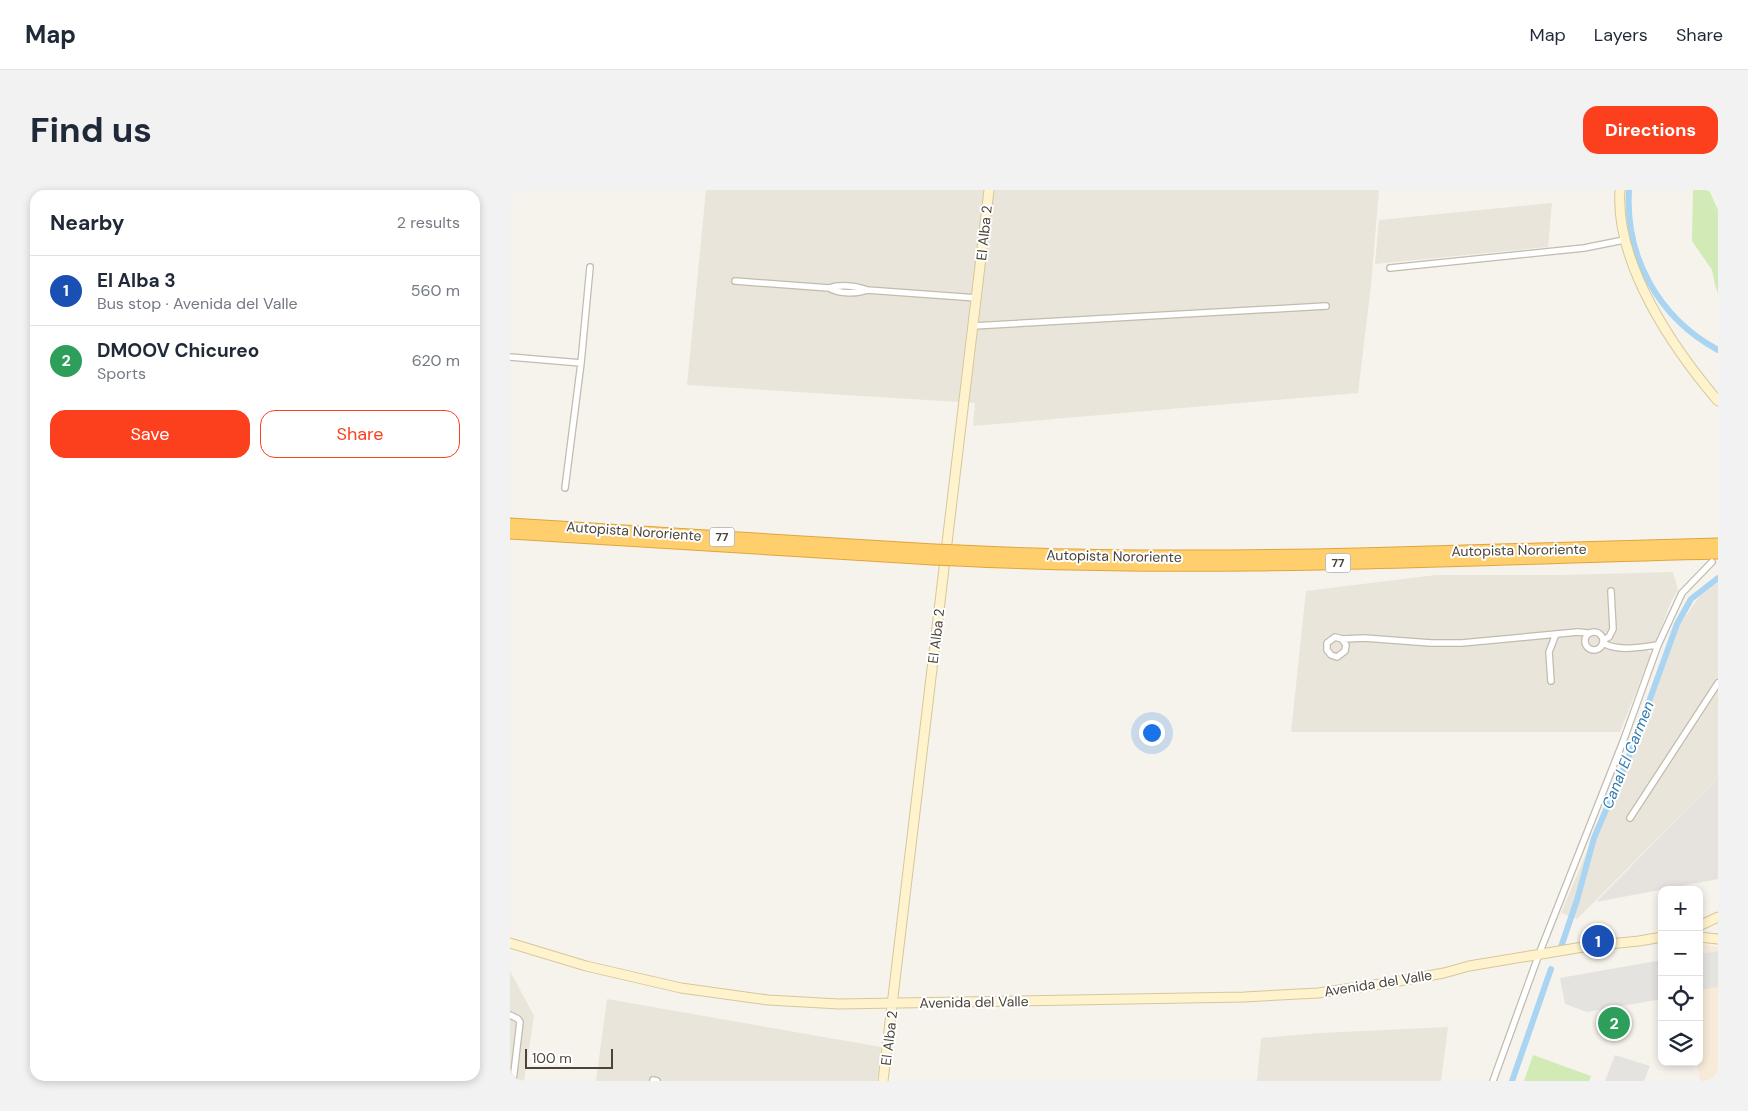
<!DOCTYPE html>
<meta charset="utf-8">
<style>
body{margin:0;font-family:"DM Sans",sans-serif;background:#f2f2f3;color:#1f2937}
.controls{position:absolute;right:15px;bottom:15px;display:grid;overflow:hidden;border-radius:10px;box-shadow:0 2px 8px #0003}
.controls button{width:45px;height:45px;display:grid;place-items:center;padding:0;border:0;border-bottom:1px solid #e0e1e3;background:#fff;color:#1f2937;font:25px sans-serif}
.scale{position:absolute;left:15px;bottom:12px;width:88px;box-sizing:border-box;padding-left:5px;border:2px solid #4b4439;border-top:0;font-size:14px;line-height:18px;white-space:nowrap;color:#4b4439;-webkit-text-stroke:4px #fff;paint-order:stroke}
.you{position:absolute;left:641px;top:542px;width:18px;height:18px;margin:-12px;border:4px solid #fff;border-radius:50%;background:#1a73e8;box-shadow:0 0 0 8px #1a73e833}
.badge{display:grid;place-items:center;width:32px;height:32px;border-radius:50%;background:#fc3f1d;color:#fff;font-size:16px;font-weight:700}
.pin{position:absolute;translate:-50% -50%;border:2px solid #fff;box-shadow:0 1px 5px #0006}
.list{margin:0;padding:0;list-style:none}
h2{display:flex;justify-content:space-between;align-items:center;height:65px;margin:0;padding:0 20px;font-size:21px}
h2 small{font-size:16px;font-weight:400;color:#747a83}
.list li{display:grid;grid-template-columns:32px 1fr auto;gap:15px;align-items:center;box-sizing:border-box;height:70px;padding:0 20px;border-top:1px solid #e0e1e3}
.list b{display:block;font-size:19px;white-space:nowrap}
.list p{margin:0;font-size:16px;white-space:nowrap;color:#747a83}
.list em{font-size:16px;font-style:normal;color:#747a83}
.actions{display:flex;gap:10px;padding:15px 20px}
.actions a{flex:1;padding:11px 0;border:1px solid #fc3f1d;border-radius:15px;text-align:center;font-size:18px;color:#fc3f1d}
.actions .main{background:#fc3f1d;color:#fff}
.icon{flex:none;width:28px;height:28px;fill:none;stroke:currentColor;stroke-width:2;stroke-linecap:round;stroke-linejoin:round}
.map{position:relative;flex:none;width:1208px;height:891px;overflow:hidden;border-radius:15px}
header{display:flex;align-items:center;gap:30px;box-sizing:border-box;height:70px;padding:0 25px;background:#fff;border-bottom:1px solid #e0e1e3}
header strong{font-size:24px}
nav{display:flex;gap:28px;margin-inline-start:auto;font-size:18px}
.intro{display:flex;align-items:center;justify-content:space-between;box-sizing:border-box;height:120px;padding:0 30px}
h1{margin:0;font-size:35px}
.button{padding:12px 22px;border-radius:15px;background:#fc3f1d;color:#fff;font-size:18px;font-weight:700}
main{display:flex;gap:30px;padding:0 30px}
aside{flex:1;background:#fff;border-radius:15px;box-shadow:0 2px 8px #0003}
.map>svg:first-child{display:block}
.residential{fill:#eae5da}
.commercial{fill:#f7ead8}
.industrial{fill:#e6e2dd}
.green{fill:#d2eab5}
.parking{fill:#e5e3e0}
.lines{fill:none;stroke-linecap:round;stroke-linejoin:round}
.canal{stroke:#a9d4f2;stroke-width:6}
.street-casing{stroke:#c2bbae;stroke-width:8}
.secondary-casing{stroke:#d6c79b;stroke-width:11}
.highway-casing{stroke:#e0a43c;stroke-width:13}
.street{stroke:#fff;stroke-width:5.5}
.secondary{stroke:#fff3cd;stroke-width:9}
.highway{stroke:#ffcf6e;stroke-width:11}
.highway-bridge-casing{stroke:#e0a43c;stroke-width:13;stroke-linecap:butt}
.highway-bridge{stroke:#ffcf6e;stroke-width:11}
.labels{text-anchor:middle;stroke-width:4;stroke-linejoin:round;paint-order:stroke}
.shield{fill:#fff;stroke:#817c74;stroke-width:1}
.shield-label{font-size:12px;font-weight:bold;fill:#4b4439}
.street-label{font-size:14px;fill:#4b4439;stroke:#fff}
.water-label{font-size:15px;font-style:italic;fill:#2e7ab2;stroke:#fff}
</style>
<header>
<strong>Map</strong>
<nav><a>Map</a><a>Layers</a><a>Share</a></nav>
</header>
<div class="intro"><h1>Find us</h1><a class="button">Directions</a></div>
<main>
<aside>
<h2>Nearby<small>2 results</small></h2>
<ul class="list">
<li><span class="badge" style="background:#1a4fb4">1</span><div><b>El Alba 3</b><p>Bus stop · Avenida del Valle</p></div><em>560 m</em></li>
<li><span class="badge" style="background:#2e9e5b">2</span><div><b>DMOOV Chicureo</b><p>Sports</p></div><em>620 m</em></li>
</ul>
<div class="actions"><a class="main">Save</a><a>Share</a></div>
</aside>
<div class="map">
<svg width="1208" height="891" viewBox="0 0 1208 891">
<rect width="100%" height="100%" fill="#f6f3ec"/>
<path class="residential" d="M 196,0 L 869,0 L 861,95 L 848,203 L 463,236 L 465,213 L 177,195 Z
M 1042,13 L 1038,57 L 865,74 L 869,30 Z
M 1163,382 L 1168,400 L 1161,412 L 1145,453 L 1136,459 L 1141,464 L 1110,542 L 781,542 L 796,401 L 926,385 L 1052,385 Z
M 1208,392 L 1208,588 L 1067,729 L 1051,723 L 1127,543 L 1145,491 L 1168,437 L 1189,407 Z
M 0,781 L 24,826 L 14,891 L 0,891 Z
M 97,809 L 371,857 L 367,891 L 86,891 Z
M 938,837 L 931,891 L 747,891 L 751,848 L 811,843 Z"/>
<path class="commercial" d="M 1189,754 L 1208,757 L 1208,890 L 1200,891 L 1190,891 L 1187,872 L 1189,872 Z"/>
<path class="industrial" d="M 1208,588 L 1208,689 L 1086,712 Z"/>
<path class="green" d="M 1183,0 L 1199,0 L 1208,20 L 1208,104 L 1205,95 L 1202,80 L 1182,51 Z
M 1023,865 L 1081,886 L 1079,891 L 1014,891 Z"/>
<path class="parking" d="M 1208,761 L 1208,797 L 1189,800 L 1189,764 Z
M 1152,770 L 1152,809 L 1077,822 L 1055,814 L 1050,788 Z
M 1105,865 L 1140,876 L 1134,891 L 1095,891 Z"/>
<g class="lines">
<path class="canal" d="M 1119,0 C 1115,68 1149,128 1208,160
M 1051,757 L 1067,710 L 1084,648 L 1123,556 L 1167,434 L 1181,409 L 1208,388
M 1002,891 L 1041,779"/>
<g class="street-casing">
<path id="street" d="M 880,78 L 1074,58 L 1114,50
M 225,91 L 319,98 C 330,94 347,96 357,100 L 467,108
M 319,98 C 329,104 347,104 357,100
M 463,136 L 816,116
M 0,167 L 71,173
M 55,298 L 71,173 L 80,77
M1075 451a9 9 0 1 1 18 0a9 9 0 1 1-18 0Z
M 832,449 L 836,455 L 835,461 L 827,467 L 821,465 L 817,460 L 817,453 L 825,447 L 832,449 L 854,448 L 921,453 L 952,453 L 1068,442 L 1078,443
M 1093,450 L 1099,447 L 1103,439 L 1101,401
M 1093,453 C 1109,462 1130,457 1148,455
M 1041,491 L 1039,462 L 1046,444
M 1120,628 L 1208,493
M 0,825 L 8,829 L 10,832 L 3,891
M 143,890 L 147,891
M 983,891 L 1029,764 L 1114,549 L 1148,455 L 1172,403 L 1202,372"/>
</g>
<g class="secondary-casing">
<path id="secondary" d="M 1110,0 C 1105,73 1162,157 1208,211
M 1189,736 L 1208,727
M 1189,747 L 1208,749
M 0,753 L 76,776 L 171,798 L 258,810 L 329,814 L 734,807 L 808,803 L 878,793 L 934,783 L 959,776 L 1079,756 L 1129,751 L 1152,747
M 373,891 L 479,0"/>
</g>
<g class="highway-casing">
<path id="highway" d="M 0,334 L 424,360
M 0,343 L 423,369
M 449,361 C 583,368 716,367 849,364 C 969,361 1088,357 1208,354
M 448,370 C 701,383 955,369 1208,363"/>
</g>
<use href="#street" class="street"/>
<use href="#secondary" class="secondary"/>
<use href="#highway" class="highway"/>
<g class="highway-bridge-casing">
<path id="highway-bridge" d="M 424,360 L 449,361
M 423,369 L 448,370"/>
</g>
<use href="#highway-bridge" class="highway-bridge"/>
</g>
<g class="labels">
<g class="shield">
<rect x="199.5" y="337.5" width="25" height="19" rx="4"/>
<rect x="815.5" y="363.5" width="25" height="19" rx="4"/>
</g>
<g class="shield-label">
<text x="212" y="351">77</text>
<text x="828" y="377">77</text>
</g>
<g class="street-label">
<text transform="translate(474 43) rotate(-84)" y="5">El Alba 2</text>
<text transform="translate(124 341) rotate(4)" y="5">Autopista Nororiente</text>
<text transform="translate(1009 360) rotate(-1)" y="5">Autopista Nororiente</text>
<text transform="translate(604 366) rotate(1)" y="5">Autopista Nororiente</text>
<text transform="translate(426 446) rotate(-83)" y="5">El Alba 2</text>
<text transform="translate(868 793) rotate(-9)" y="5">Avenida del Valle</text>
<text transform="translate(464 812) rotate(-1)" y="5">Avenida del Valle</text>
<text transform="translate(379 848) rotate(-83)" y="5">El Alba 2</text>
</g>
<g class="water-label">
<text transform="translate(1118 565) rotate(-68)" y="5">Canal El Carmen</text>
</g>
</g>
</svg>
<div class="controls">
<button>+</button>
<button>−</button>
<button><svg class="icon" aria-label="locate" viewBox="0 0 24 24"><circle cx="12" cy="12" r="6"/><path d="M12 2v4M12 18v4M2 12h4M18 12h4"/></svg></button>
<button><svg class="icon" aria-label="layers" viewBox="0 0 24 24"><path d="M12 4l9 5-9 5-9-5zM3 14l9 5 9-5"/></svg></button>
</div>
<div class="scale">100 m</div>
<div class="you"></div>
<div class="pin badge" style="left:1088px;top:751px;background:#1a4fb4">1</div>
<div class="pin badge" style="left:1104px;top:833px;background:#2e9e5b">2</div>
</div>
</main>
